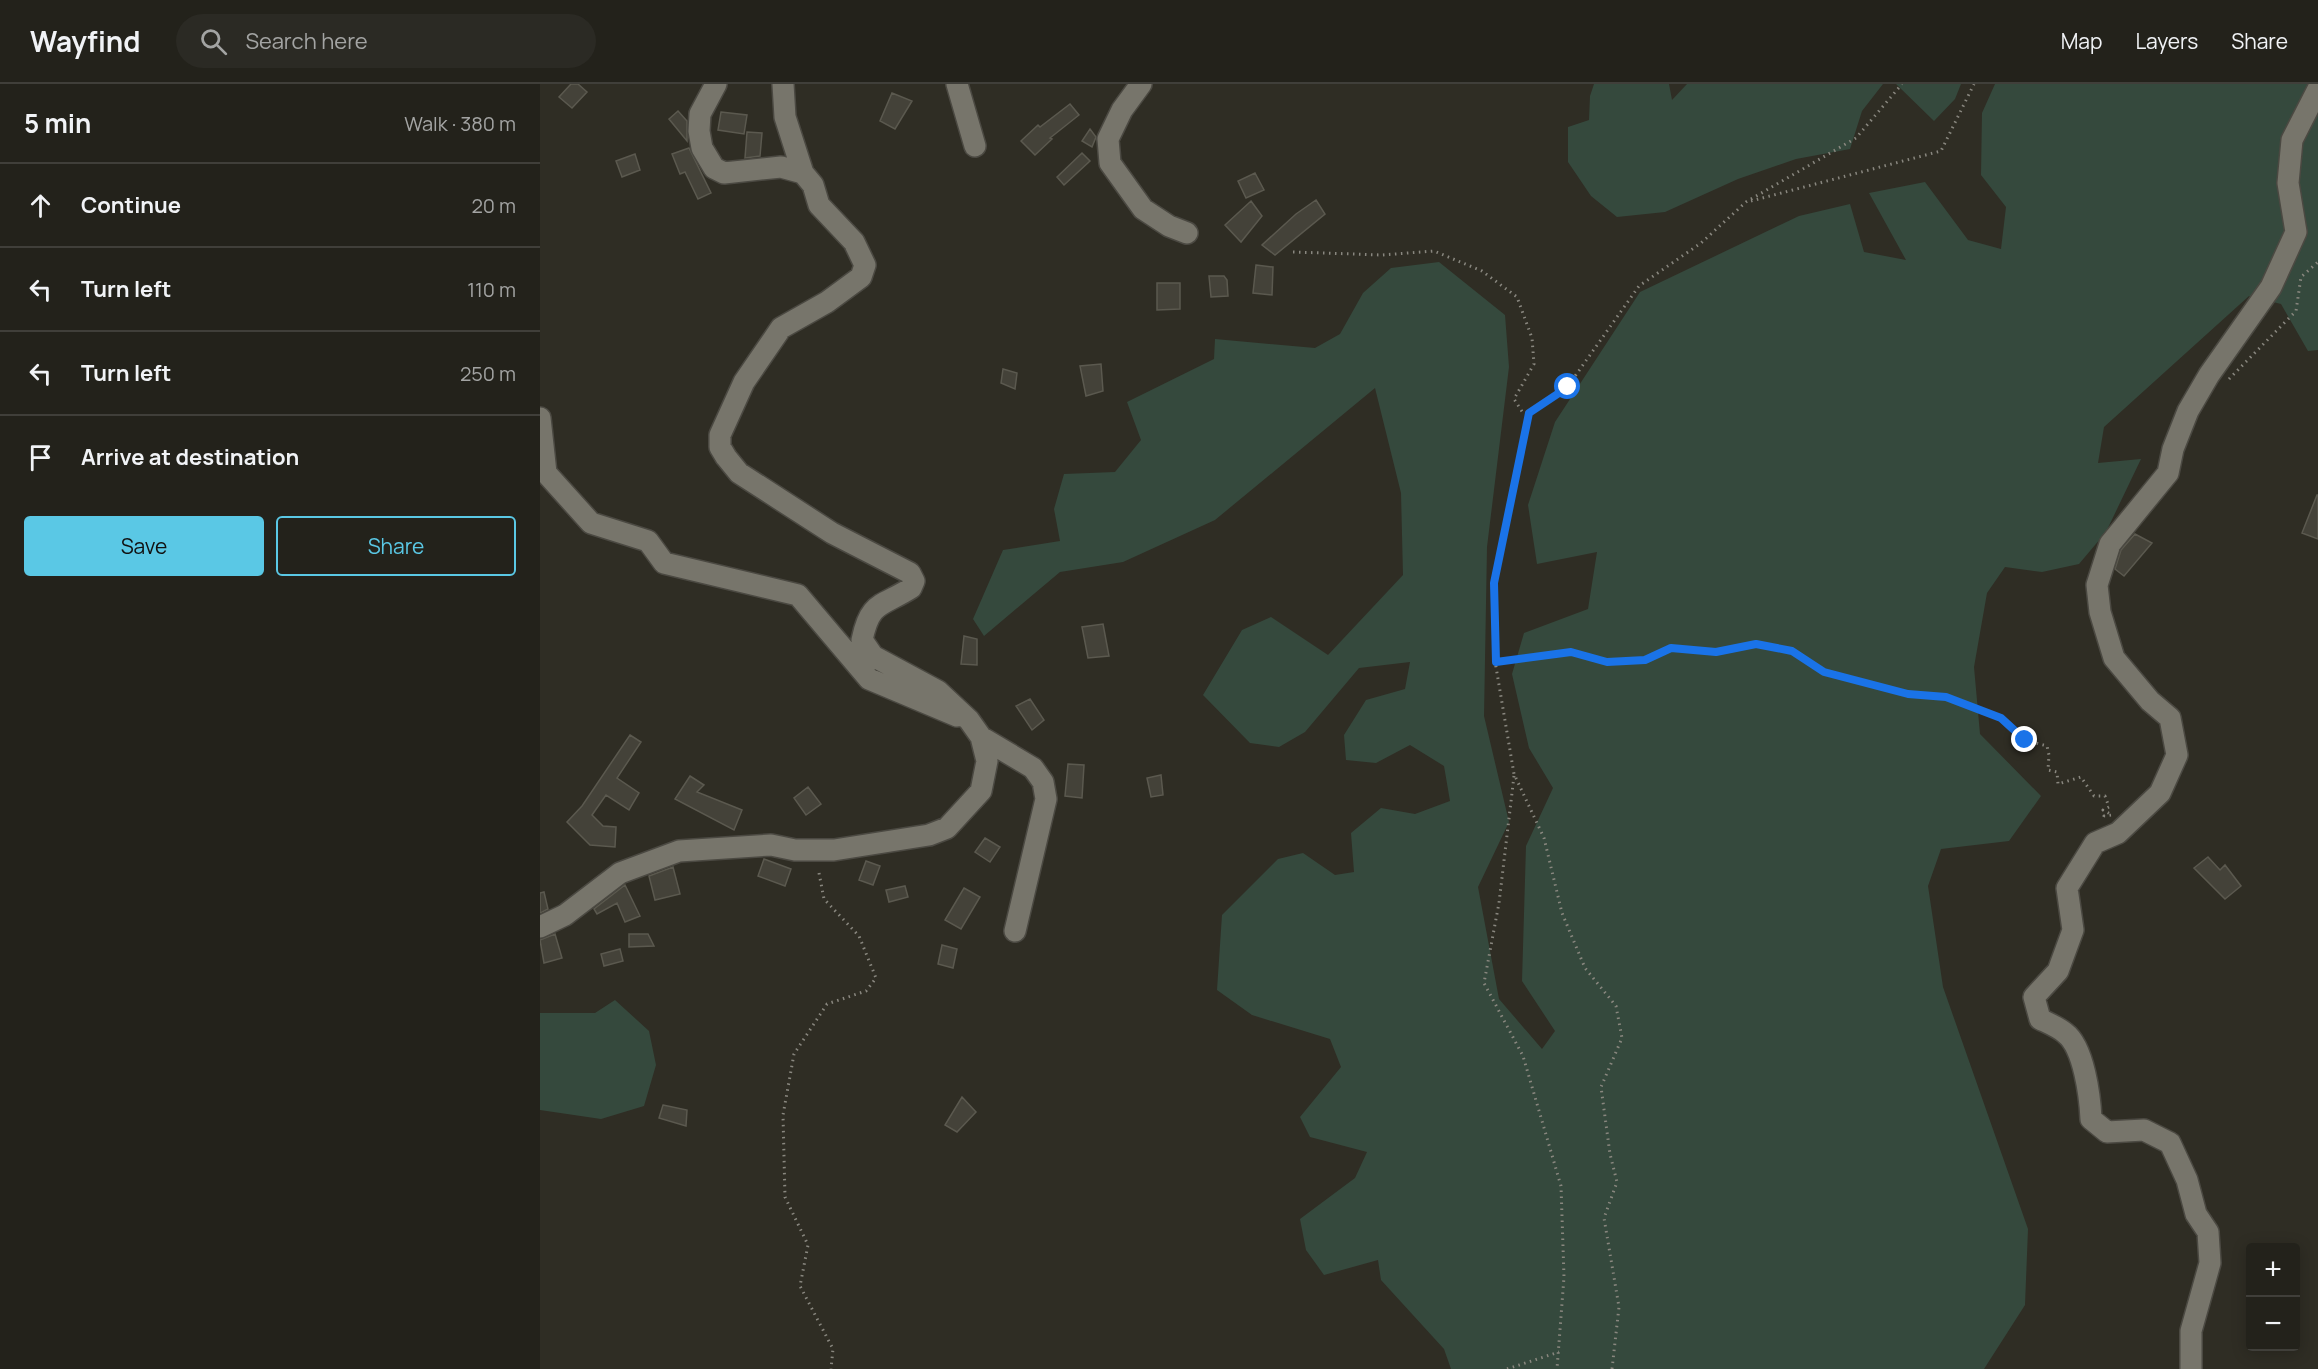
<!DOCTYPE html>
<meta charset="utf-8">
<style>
body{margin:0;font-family:Manrope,sans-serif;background:#2b2a24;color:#f1f3f6}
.controls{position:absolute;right:18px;bottom:18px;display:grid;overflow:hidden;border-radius:6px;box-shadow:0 3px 15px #0003}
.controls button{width:54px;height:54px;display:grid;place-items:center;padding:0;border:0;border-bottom:2px solid #403f3a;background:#23221b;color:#f1f3f6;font:30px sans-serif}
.stop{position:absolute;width:18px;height:18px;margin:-14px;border:4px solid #1a73e8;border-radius:50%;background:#fff}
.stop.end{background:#1a73e8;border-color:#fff;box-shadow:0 2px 6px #0008}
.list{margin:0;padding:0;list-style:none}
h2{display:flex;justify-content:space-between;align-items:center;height:78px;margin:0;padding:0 24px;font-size:26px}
h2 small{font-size:20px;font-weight:400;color:#a3a4a3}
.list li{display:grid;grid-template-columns:39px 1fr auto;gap:18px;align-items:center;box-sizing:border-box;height:84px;padding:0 24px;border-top:2px solid #403f3a}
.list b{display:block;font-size:22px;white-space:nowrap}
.list em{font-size:20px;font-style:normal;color:#a3a4a3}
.actions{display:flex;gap:12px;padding:18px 24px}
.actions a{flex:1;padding:14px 0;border:2px solid #5ac8e5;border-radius:6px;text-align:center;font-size:21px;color:#5ac8e5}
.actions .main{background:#5ac8e5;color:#111}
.icon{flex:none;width:33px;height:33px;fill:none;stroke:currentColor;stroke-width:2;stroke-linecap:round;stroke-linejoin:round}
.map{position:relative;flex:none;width:1778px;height:1285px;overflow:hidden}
header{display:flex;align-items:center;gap:36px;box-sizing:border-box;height:84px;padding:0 30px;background:#23221b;border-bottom:2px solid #403f3a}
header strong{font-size:28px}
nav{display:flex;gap:33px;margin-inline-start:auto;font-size:21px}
.search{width:420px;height:54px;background:#2b2a24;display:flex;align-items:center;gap:15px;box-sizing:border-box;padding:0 21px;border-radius:33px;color:#a3a4a3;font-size:22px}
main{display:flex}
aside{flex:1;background:#23221b}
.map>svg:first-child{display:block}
.green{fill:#35493d}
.building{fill:#444239;stroke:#5b594f;stroke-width:1.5}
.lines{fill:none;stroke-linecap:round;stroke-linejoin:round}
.minor-casing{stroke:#4b4942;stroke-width:24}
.path{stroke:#89877f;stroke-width:3;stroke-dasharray:1.5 4.5;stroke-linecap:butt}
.minor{stroke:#77756b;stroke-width:21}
.route{stroke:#1a73e8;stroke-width:8}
</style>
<header>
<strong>Wayfind</strong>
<div class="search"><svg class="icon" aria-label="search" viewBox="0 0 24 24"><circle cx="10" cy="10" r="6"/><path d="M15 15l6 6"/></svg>Search here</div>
<nav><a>Map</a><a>Layers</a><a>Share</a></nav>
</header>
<main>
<aside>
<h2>5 min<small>Walk · 380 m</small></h2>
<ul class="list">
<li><svg class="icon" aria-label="ahead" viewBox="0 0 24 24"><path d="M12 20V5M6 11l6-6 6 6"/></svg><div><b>Continue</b></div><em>20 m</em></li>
<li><svg class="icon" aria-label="left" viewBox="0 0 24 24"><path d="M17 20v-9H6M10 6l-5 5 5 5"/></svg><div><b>Turn left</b></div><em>110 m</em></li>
<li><svg class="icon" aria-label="left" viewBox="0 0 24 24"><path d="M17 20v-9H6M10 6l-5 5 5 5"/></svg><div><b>Turn left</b></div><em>250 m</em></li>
<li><svg class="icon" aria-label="arrive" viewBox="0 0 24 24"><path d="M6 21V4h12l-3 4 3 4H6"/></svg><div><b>Arrive at destination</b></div></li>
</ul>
<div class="actions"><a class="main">Save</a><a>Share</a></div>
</aside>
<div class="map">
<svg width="1778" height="1285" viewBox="0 0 1778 1285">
<rect width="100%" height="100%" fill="#2f2d24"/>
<path class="green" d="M 1054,0 L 1129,0 L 1132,16 L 1147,0 L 1343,0 L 1322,27 L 1310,65 L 1256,75 L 1198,95 L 1125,128 L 1077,133 L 1051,112 L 1028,78 L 1028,43 L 1049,36 L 1050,12 Z
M 1356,0 L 1421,0 L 1415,15 L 1394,37 Z
M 1455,0 L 1778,0 L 1778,266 L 1768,267 L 1741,220 L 1709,212 L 1564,343 L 1558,379 L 1601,375 L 1566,448 L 1539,480 L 1502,488 L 1465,483 L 1447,509 L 1434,583 L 1440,650 L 1501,712 L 1469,757 L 1401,765 L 1388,802 L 1403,903 L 1488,1145 L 1485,1221 L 1444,1285 L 911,1285 L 904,1265 L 841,1196 L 838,1176 L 784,1191 L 766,1166 L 760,1135 L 815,1094 L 827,1068 L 770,1053 L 760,1033 L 801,983 L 790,955 L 712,931 L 677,906 L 682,831 L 738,775 L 763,769 L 795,791 L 814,788 L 811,749 L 841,724 L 875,730 L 910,717 L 904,682 L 870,661 L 836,679 L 806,676 L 804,651 L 826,616 L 865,605 L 870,578 L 819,584 L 765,648 L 739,663 L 710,659 L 663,611 L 702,546 L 731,533 L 788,571 L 863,491 L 861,409 L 835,304 L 675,436 L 583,478 L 520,488 L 444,552 L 433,535 L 463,466 L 520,457 L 514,425 L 524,390 L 575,388 L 601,356 L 587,318 L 674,275 L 675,255 L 775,264 L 800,250 L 823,209 L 851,184 L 899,178 L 965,231 L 969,283 L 947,463 L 944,632 L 969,738 L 938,803 L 959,915 L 1002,965 L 1015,947 L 982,897 L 986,762 L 1013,704 L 989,664 L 972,590 L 984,549 L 1048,525 L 1057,468 L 997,480 L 988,421 L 1015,338 L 1100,208 L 1259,132 L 1310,120 L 1324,168 L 1366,176 L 1329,109 L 1385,98 L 1428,156 L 1461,165 L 1466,123 L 1441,91 L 1442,29 Z
M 75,916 L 109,947 L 116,981 L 104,1022 L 61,1035 L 0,1026 L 0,929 L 55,929 Z"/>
<path class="building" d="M 31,0 L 38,0 L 47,8 L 32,24 L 19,13 Z
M 352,9 L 372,17 L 355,45 L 340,37 Z
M 530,20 L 539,31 L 510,54 L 512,55 L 495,71 L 481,57 L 498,41 L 500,43 Z
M 138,27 L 147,37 L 147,57 L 129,35 Z
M 181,28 L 207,31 L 204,50 L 178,46 Z
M 550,45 L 556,53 L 552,63 L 542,57 Z
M 207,48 L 222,49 L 220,72 L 205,74 Z
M 149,64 L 171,109 L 158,115 L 145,88 L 140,90 L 132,70 Z
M 542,69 L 550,77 L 524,101 L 517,93 Z
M 95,70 L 100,86 L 82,93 L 76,77 Z
M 715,89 L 724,106 L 706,114 L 698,97 Z
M 776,116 L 785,130 L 735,171 L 722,161 L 756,130 Z
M 711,117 L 722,132 L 701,158 L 685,141 Z
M 716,181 L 733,183 L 732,211 L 713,209 Z
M 669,192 L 684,192 L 687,196 L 688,212 L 671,213 Z
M 617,199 L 640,199 L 640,225 L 617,226 Z
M 561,280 L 563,307 L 546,312 L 540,282 Z
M 463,285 L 477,289 L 475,305 L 461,299 Z
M 1777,411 L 1778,411 L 1778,455 L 1762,449 Z
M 1595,450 L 1612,459 L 1584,492 L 1575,485 L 1581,466 Z
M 563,540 L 569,572 L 548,574 L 542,543 Z
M 424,552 L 437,555 L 437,581 L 421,580 Z
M 490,615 L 504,636 L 492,646 L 476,622 Z
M 90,651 L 101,658 L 77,694 L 99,709 L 89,726 L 66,711 L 52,731 L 63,742 L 76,743 L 75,763 L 50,761 L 27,738 L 42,722 Z
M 528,680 L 544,681 L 542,714 L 525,712 Z
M 621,691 L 623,711 L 611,713 L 607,694 Z
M 150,692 L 164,701 L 157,708 L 202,726 L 194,746 L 135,715 Z
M 268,703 L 281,720 L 266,731 L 254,714 Z
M 445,754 L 460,763 L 450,778 L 435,768 Z
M 1668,773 L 1680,786 L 1685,781 L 1701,802 L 1685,815 L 1654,784 Z
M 224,775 L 251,785 L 245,802 L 218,792 Z
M 326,777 L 340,782 L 333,801 L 319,796 Z
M 133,783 L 140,810 L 115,816 L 109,792 Z
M 85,801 L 100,832 L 85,838 L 77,819 L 57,830 L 54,825 Z
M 365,802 L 368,813 L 349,818 L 346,806 Z
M 424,804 L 440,813 L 421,845 L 405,836 Z
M 4,808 L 8,825 L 0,829 L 0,809 Z
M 15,850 L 22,874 L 4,879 L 0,856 Z
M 89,850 L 108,850 L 114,862 L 89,863 Z
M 402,861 L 417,865 L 413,884 L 398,880 Z
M 80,865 L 83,877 L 64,882 L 61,870 Z
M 422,1013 L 436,1028 L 417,1048 L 405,1041 Z
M 123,1021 L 147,1026 L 146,1042 L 119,1034 Z"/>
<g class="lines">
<g class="minor-casing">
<path id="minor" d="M 243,0 L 245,33 L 263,89
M 417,0 L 435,62
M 601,0 L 582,26 L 568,55 L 570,79 L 603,125 L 629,142 L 647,149
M 0,334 L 6,389 L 51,439 L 108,457 L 124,479 L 258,511 L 329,595 L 417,632
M 441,653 L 493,684 L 503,698 L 506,715 L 475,847
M 0,843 L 25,831 L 80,789 L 139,767 L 231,761 L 255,766 L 294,766 L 389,751 L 407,744 L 441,707 L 447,677 L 441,653 L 429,636 L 398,607 L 333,572 L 322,556 C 330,517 341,523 371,504 L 374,497 L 370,489 L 292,449 L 199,389 L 186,373 L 180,363 L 180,351 L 204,298 L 241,244 L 287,218 L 321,193 L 325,181 L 314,158 L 279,121 L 273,101 L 263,89 L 241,83 L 184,89 L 174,84 L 162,64 L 159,47 L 160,30 L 176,0
M 1651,1285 L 1651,1247 L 1670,1179 L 1668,1148 L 1656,1130 L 1647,1096 L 1630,1059 L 1604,1046 L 1567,1048 L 1551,1035 C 1550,1013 1544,963 1525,949 C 1518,943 1508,939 1500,935 L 1494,913 L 1518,887 L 1533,846 L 1527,804 L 1555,759 L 1578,749 L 1620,709 L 1637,671 L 1630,634 L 1610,617 L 1574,574 L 1560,528 L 1557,501 L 1570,460 L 1628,389 L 1633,365 L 1648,327 L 1669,291 L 1731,203 L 1756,148 L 1748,99 L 1752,56 L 1778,5"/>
</g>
<path class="path" d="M 1211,117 L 1401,67 L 1434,0
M 753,168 L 842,171 L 894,167 L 942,187 L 977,213 L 992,254 L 994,280 L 974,315 L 983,329 L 989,329
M 1689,295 L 1756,227 L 1761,193 L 1778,178
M 956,578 L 1031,568 L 1067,578 L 1105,576 L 1131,564 L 1176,568 L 1216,559 L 1253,567 L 1284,589 L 1368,610 L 1406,613 L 1461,634 L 1485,656 L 1507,662 L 1509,671 L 1508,686 L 1517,688 L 1518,700 L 1541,693 L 1554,712 L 1565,712 L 1569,723 L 1563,726 L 1572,731 L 1564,732 L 1566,735
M 974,692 L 959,819 L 944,899 L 983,972 L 1021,1102 L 1024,1193 L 1017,1285
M 279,789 L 284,815 L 319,852 L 336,894 L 326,907 L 287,920 L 254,970 L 243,1031 L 245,1113 L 268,1161 L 260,1202 L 293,1265 L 291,1285
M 967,1285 L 1019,1268
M 1072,1285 L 1079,1223 L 1064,1134 L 1077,1098 L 1070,1070 L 1061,1003 L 1082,954 L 1076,922 L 1045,884 L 1022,829 L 1004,754 L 974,690 L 955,577 L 954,499 L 989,329 L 1028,302 L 1099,202 L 1161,159 L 1206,118 L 1316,54 L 1362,0"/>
<use href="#minor" class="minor"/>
</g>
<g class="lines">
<path class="route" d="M 1028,303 L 989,329 L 954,499 L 956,578 L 1031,568 L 1067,578 L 1105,576 L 1131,564 L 1176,568 L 1216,560 L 1252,567 L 1284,588 L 1368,610 L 1406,613 L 1461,634 L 1485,656"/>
</g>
</svg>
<div class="controls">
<button>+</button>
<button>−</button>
</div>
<div class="stop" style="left:1028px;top:303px"></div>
<div class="stop end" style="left:1485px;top:656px"></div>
</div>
</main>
